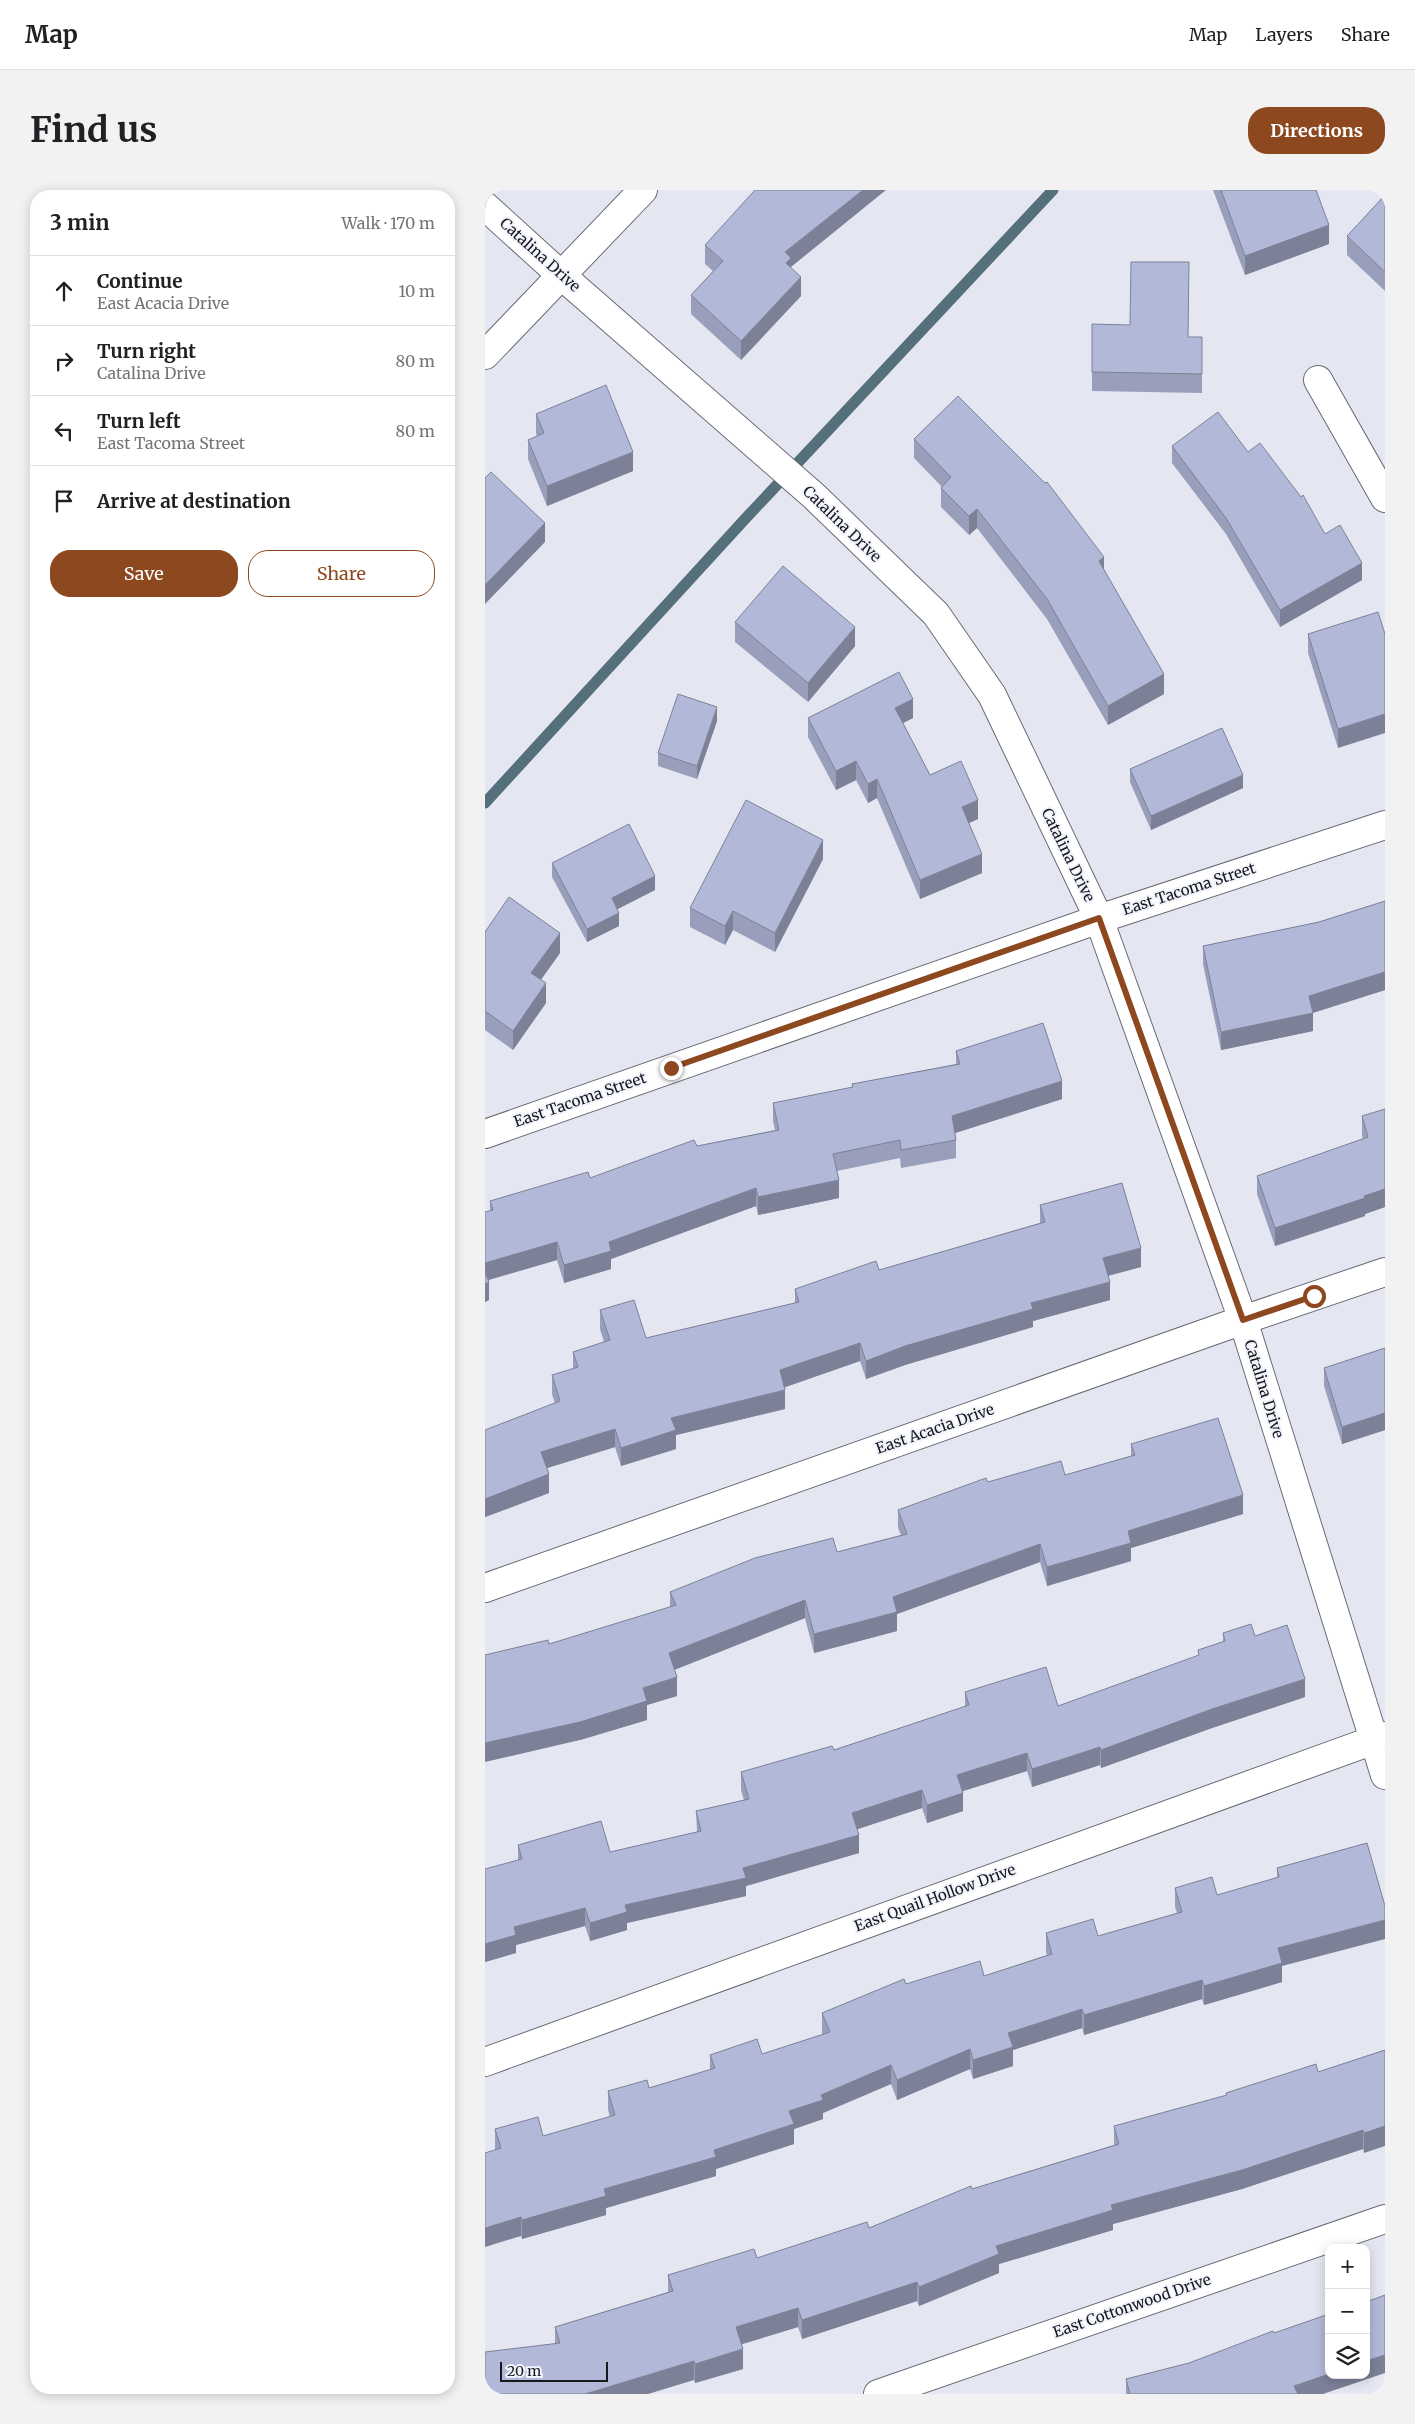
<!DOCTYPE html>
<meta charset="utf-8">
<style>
body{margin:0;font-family:Merriweather,serif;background:#f2f2f2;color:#202124}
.controls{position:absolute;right:15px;bottom:15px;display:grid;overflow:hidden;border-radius:10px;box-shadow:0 2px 12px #0003}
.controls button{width:45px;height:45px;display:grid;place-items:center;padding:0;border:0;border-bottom:1px solid #e0e0e0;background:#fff;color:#202124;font:25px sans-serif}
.scale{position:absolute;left:15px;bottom:12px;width:108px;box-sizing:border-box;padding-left:5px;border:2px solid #17181c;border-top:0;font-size:14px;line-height:18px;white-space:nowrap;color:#17181c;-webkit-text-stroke:4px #f2f4fd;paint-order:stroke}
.stop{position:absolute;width:15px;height:15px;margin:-11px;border:4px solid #8d481f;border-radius:50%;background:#fff}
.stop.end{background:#8d481f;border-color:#fff;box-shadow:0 1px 5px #0008}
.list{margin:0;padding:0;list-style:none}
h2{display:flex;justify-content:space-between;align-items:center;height:65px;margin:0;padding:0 20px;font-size:21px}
h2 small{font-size:16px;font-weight:400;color:#757577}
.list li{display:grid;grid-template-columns:32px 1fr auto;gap:15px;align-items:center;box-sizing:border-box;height:70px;padding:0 20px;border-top:1px solid #e0e0e0}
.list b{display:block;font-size:19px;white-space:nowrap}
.list p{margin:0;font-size:16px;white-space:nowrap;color:#757577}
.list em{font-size:16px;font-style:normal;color:#757577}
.actions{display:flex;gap:10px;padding:15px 20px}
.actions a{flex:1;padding:11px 0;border:1px solid #8d481f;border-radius:20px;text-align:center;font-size:18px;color:#8d481f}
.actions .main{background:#8d481f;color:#fff}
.icon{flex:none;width:28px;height:28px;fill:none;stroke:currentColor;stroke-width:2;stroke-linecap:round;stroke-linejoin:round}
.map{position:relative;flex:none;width:900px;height:2204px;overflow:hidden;border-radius:20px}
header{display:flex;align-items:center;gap:30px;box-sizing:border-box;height:70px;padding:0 25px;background:#fff;border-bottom:1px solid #e0e0e0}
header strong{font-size:24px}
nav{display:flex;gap:28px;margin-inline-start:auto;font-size:18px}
.intro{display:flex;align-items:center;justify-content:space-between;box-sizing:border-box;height:120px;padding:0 30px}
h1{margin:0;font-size:35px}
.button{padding:12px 22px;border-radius:20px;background:#8d481f;color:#fff;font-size:18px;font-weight:700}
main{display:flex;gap:30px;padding:0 30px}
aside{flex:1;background:#fff;border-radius:20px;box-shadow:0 2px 12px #0003}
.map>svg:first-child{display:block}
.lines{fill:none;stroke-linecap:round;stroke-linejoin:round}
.stream{stroke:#55707a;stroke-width:11}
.minor-casing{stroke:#686a74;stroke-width:30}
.minor{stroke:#fff;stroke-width:28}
.wall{fill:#999eba}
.shaded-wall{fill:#7d8197}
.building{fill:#b2b8d8;stroke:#7d8197}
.route{stroke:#8d481f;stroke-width:6}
.labels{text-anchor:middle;stroke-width:4;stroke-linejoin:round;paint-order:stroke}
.street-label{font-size:15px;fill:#17181c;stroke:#f2f4fd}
</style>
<header>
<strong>Map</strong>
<nav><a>Map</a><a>Layers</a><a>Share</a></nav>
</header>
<div class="intro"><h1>Find us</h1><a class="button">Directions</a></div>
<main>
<aside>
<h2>3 min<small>Walk · 170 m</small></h2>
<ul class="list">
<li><svg class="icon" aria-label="ahead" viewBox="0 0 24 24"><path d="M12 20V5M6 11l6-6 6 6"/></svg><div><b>Continue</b><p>East Acacia Drive</p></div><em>10 m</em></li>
<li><svg class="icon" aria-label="right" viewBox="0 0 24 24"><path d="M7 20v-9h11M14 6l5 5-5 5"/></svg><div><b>Turn right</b><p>Catalina Drive</p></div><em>80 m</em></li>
<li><svg class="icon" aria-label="left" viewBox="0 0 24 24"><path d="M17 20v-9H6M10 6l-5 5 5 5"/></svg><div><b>Turn left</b><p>East Tacoma Street</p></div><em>80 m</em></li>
<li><svg class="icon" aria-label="arrive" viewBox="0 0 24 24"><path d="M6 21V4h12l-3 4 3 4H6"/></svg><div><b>Arrive at destination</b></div></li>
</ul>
<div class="actions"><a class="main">Save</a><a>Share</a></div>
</aside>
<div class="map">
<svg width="900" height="2204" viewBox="0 0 900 2204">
<rect width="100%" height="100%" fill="#e4e7f2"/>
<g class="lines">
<path class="stream" d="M 0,613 L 260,329 L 568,0"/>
<g class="minor-casing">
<path id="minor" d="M 0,16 L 77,86 L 329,306 L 451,424 L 507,505 L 614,729 L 758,1130 L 900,1585
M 0,165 L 158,0
M 833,190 L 900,308
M 0,944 L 614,729 L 900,635
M 0,1398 L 758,1130 L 900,1082
M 0,1872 L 900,1546
M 393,2204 L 900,2029"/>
</g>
<use href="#minor" class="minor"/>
</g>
<path class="wall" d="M 728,0 L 831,0 L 844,54 L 760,85 Z
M 900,5 L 900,101 L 862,65 L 862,46 Z
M 220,55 L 306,77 L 316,106 L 256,170 L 206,124 L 206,105 L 228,81 L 220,74 Z
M 607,134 L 703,147 L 717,147 L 717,203 L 607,201 Z
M 51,224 L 148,281 L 62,316 L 43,269 L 43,250 L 52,246 L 51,243 Z
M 429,249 L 619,381 L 679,504 L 623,535 L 562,429 L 492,338 L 484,345 L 456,317 L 456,298 L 457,297 L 429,268 Z
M 687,256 L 763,262 L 840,344 L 877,390 L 795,437 L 741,344 L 687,273 Z
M 250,432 L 370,456 L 323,512 L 250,452 Z
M 823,444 L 900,444 L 853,558 L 823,463 Z
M 323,528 L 428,528 L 418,533 L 445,585 L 493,629 L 484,633 L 497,683 L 435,709 L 392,608 L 383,613 L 371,590 L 351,600 L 323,547 Z
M 232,531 L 212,589 L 173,576 L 173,563 Z
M 645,579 L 758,598 L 666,640 L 645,592 Z
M 338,669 L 290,762 L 248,740 L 240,755 L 205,737 L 205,718 Z
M 67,673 L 170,700 L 132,719 L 134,736 L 102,752 L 67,687 Z
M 900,711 L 900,800 L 828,823 L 828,841 L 736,860 L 718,774 L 718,756 L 834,732 Z
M 0,742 L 75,763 L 56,790 L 61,813 L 28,860 L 0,840 Z
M 471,861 L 577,909 L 470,943 L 471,950 L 471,968 L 416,978 L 415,968 L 352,981 L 354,1008 L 273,1025 L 271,1016 L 126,1069 L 126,1079 L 79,1093 L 72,1070 L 3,1090 L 4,1110 L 0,1112 L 0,1022 L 5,1021 L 5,1011 L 105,988 L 212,956 L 290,940 L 288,931 L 288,913 L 367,897 L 367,894 L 471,874 Z
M 900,919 L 900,1017 L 880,1024 L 880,1026 L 790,1056 L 772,1004 L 772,986 L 878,949 L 877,945 L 877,926 Z
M 555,1015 L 656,1077 L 623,1086 L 625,1110 L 548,1131 L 548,1137 L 420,1175 L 381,1189 L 375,1171 L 300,1197 L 300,1219 L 191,1245 L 191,1259 L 136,1276 L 130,1257 L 62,1278 L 64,1303 L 0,1327 L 0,1240 L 70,1213 L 67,1204 L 67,1185 L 88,1179 L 88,1162 L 119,1152 L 115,1139 L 115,1120 L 161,1148 L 310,1113 L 310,1099 L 394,1080 L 555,1033 Z
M 900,1158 L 900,1240 L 857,1254 L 839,1196 L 839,1178 Z
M 646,1254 L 758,1324 L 646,1358 L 646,1371 L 562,1396 L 555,1372 L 412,1424 L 412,1441 L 329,1463 L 320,1428 L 189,1480 L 192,1506 L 162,1515 L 162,1530 L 95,1550 L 64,1454 L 185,1417 L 185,1402 L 352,1362 L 416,1345 L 413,1338 L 413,1320 L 503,1292 L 580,1285 L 646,1266 Z
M 738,1443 L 770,1446 L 820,1507 L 727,1538 L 616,1578 L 615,1575 L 547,1597 L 542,1581 L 477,1601 L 478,1621 L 442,1633 L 437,1618 L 372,1639 L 374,1663 L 261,1696 L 261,1706 L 142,1733 L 142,1740 L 105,1751 L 100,1736 L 31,1755 L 31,1763 L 0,1772 L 33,1670 L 33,1655 L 125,1662 L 212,1642 L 211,1621 L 259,1610 L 256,1600 L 256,1582 L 349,1560 L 480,1517 L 480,1502 L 573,1516 L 713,1466 L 713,1460 L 738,1452 Z
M 882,1653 L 797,1776 L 797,1792 L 719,1815 L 717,1809 L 599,1845 L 597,1838 L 528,1860 L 528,1876 L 488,1889 L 485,1879 L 412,1910 L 406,1894 L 338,1923 L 338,1929 L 309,1939 L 309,1954 L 231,1979 L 231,1986 L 121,2018 L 121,2025 L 37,2049 L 10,1959 L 10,1939 L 58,1946 L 125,1927 L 123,1920 L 123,1901 L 164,1898 L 225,1880 L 225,1865 L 277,1864 L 338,1845 L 337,1843 L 337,1823 L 421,1794 L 499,1786 L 562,1765 L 561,1762 L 561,1743 L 613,1746 L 692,1723 L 690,1717 L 690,1698 L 732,1705 L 792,1688 L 792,1678 Z
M 900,1860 L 879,1963 L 878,1959 L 757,1999 L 628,2034 L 628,2040 L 514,2074 L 514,2083 L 434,2116 L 432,2111 L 317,2149 L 313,2137 L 257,2154 L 258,2179 L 210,2193 L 209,2190 L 70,2154 L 70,2137 L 183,2102 L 183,2085 L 272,2068 L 384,2038 L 487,1999 L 629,1955 L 629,1936 L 741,1906 L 741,1903 L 833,1882 Z
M 789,2143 L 838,2204 L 641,2204 L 641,2189 L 704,2173 Z"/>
<path class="shaded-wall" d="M 378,0 L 401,0 L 306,77 L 306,87 L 301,92 L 300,62 Z
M 844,35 L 844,54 L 760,85 L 760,66 Z
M 316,87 L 316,106 L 256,170 L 256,151 Z
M 148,262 L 148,281 L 62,316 L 62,296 Z
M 492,319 L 492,338 L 484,345 L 484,326 Z
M 60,333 L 60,352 L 0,414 L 0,395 Z
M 619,367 L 619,386 L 614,371 Z
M 877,373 L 877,390 L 795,437 L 795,420 Z
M 370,437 L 370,456 L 323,512 L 323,493 Z
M 679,484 L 679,504 L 623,535 L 623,516 Z
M 428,509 L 428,528 L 410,537 L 410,518 Z
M 232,517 L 232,531 L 212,589 L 212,576 Z
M 900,524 L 900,543 L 853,558 L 853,539 Z
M 371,571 L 371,590 L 351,600 L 351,581 Z
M 758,585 L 758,598 L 666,640 L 666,626 Z
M 392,589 L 392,608 L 383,613 L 383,594 Z
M 493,610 L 493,629 L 477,636 L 477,617 Z
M 338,650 L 338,669 L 290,762 L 290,743 Z
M 497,664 L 497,683 L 435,709 L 435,690 Z
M 170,686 L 170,700 L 127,722 L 127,708 Z
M 248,721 L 248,740 L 240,755 L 240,736 Z
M 134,723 L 134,736 L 102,752 L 102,739 Z
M 75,743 L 75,763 L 46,803 L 46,783 Z
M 900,782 L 900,800 L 824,824 L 824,806 Z
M 61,793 L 61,813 L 28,860 L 28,841 Z
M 828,823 L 828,841 L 736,860 L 736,842 Z
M 577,891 L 577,909 L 467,944 L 467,926 Z
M 354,990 L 354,1008 L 273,1025 L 273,1007 Z
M 271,998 L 271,1016 L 126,1069 L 126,1079 L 79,1093 L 79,1075 L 124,1052 Z
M 900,999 L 900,1017 L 880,1024 L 880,1026 L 790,1056 L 790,1038 L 879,1006 Z
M 72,1052 L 72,1070 L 0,1091 L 0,1073 Z
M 656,1058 L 656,1077 L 618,1087 L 618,1068 Z
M 4,1092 L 4,1110 L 0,1112 L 0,1094 Z
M 625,1092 L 625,1110 L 548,1131 L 548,1137 L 420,1175 L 381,1189 L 381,1171 L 420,1156 L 546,1113 Z
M 375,1153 L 375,1171 L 295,1199 L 295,1180 Z
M 300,1200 L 300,1219 L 191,1245 L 191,1259 L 136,1276 L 136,1258 L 186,1228 Z
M 900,1223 L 900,1240 L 857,1254 L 857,1237 Z
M 130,1239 L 130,1257 L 56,1280 L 56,1262 Z
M 64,1284 L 64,1303 L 0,1327 L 0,1309 Z
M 758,1305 L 758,1324 L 646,1358 L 646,1371 L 562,1396 L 562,1377 L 643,1341 Z
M 555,1354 L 555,1372 L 412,1424 L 412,1441 L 329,1463 L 329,1444 L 408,1407 Z
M 320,1410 L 320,1428 L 184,1482 L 184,1463 Z
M 192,1487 L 192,1506 L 162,1515 L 162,1530 L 95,1550 L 0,1572 L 0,1553 L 158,1498 Z
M 820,1489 L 820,1507 L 727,1538 L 616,1578 L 616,1560 L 727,1519 Z
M 615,1557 L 615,1575 L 547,1597 L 547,1579 Z
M 542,1563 L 542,1581 L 472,1603 L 472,1585 Z
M 437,1600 L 437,1618 L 367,1641 L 367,1623 Z
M 478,1603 L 478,1621 L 442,1633 L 442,1615 Z
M 374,1645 L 374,1663 L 261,1696 L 261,1706 L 142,1733 L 142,1740 L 105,1751 L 105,1733 L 140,1715 L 258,1678 Z
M 100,1718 L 100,1736 L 31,1755 L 31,1763 L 0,1772 L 0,1754 L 29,1737 Z
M 900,1730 L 900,1749 L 797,1776 L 797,1792 L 719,1815 L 719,1796 L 793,1758 Z
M 717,1790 L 717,1809 L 599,1845 L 599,1825 Z
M 597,1819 L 597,1838 L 528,1860 L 528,1876 L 488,1889 L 488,1870 L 523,1843 Z
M 485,1859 L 485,1879 L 412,1910 L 412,1890 Z
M 406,1875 L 406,1894 L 338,1923 L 338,1929 L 309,1939 L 309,1954 L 231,1979 L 231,1986 L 121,2018 L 121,2025 L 37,2049 L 37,2030 L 119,1999 L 229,1960 L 336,1905 Z
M 900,1936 L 900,1956 L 879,1963 L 879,1943 Z
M 878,1940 L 878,1959 L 757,1999 L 628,2034 L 628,2040 L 514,2074 L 514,2083 L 434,2116 L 434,2097 L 511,2056 L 626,2015 Z
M 36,2027 L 36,2046 L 0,2057 L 0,2038 Z
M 432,2092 L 432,2111 L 317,2149 L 317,2130 Z
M 313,2118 L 313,2137 L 251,2156 L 251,2137 Z
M 258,2159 L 258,2179 L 210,2193 L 210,2174 Z
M 900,2165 L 900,2183 L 838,2204 L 809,2204 L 809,2196 L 844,2184 L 844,2185 L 881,2185 L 881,2171 Z
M 209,2171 L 209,2190 L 163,2204 L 100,2204 Z"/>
<path class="building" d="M 270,0 L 378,0 L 300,62 L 306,68 L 301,73 L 316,87 L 256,151 L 206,105 L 238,71 L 220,55 Z
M 736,0 L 831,0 L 844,35 L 760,66 Z
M 900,5 L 900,82 L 862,46 Z
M 646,72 L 704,72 L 703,147 L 717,147 L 717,184 L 607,182 L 607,134 L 645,135 Z
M 121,195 L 148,262 L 62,296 L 43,250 L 59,243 L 51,224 Z
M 473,206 L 560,293 L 562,292 L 619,367 L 614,371 L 679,484 L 623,516 L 562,409 L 492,319 L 484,326 L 456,298 L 466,287 L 429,249 Z
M 733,222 L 763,262 L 775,253 L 816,307 L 818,305 L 840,344 L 855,335 L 877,373 L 795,420 L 741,328 L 687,256 Z
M 6,282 L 60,333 L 0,395 L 0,288 Z
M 298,376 L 370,437 L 323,493 L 250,432 Z
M 893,422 L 900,444 L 900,524 L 853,539 L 823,444 Z
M 414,482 L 428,509 L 410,518 L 445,585 L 476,571 L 493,610 L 477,617 L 497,664 L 435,690 L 392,589 L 383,594 L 371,571 L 351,581 L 323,528 Z
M 193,504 L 232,517 L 212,576 L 173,563 Z
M 737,538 L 758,585 L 666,626 L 645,579 Z
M 261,610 L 338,650 L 290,743 L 248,721 L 240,736 L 205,718 Z
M 144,634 L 170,686 L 127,708 L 134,723 L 102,739 L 67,673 Z
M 24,707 L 75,743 L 46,783 L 61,793 L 28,841 L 0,821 L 0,742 Z
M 900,711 L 900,782 L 824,806 L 828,823 L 736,842 L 718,756 L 834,732 Z
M 558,833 L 577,891 L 467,926 L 471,950 L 416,960 L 415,950 L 348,964 L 354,990 L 273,1007 L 271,998 L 124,1052 L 126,1061 L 79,1075 L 72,1052 L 0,1073 L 0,1022 L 8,1020 L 5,1011 L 103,982 L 105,988 L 209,950 L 212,956 L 294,940 L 288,913 L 368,897 L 367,894 L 475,874 L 471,861 Z
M 900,919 L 900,999 L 879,1006 L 880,1008 L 790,1038 L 772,986 L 883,947 L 877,926 Z
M 637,993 L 656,1058 L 618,1068 L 625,1092 L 546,1113 L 548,1119 L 420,1156 L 381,1171 L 375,1153 L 295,1180 L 300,1200 L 186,1228 L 191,1240 L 136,1258 L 130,1239 L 56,1262 L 64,1284 L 0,1309 L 0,1240 L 75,1211 L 67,1185 L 93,1177 L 88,1162 L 125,1150 L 115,1120 L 149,1110 L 161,1148 L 314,1112 L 310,1099 L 391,1071 L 394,1080 L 560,1032 L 555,1015 Z
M 0,1082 L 4,1092 L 0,1094 Z
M 900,1158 L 900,1223 L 857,1237 L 839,1178 Z
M 733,1228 L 758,1305 L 643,1341 L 646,1353 L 562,1377 L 555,1354 L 408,1407 L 412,1422 L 329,1444 L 320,1410 L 184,1463 L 192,1487 L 158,1498 L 162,1511 L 95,1532 L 0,1553 L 0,1465 L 63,1450 L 64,1454 L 191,1415 L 185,1402 L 270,1368 L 348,1348 L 352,1362 L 422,1344 L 413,1320 L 501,1288 L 503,1292 L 576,1271 L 580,1285 L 650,1265 L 646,1254 Z
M 766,1434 L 770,1446 L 802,1435 L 820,1489 L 727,1519 L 616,1560 L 615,1557 L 547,1579 L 542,1563 L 472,1585 L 478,1603 L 442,1615 L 437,1600 L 367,1623 L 374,1645 L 258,1678 L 261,1688 L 140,1715 L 142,1722 L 105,1733 L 100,1718 L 29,1737 L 31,1745 L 0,1754 L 0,1679 L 37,1669 L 33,1655 L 116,1631 L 125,1662 L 216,1641 L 211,1621 L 264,1609 L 256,1582 L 347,1556 L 349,1560 L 484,1515 L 480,1502 L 561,1477 L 573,1516 L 714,1465 L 713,1460 L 740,1451 L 738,1443 Z
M 882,1653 L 900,1716 L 900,1730 L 793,1758 L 797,1773 L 719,1796 L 717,1790 L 599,1825 L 597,1819 L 523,1843 L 528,1857 L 488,1870 L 485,1859 L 412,1890 L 406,1875 L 336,1905 L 338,1910 L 304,1921 L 309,1934 L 229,1960 L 231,1967 L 119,1999 L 121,2006 L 37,2030 L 36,2027 L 0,2038 L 0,1963 L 16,1958 L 10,1939 L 53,1927 L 58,1946 L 130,1925 L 123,1901 L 162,1890 L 164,1898 L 230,1878 L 225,1865 L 272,1849 L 277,1864 L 345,1842 L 337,1823 L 419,1789 L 421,1794 L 495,1771 L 499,1786 L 567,1764 L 561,1743 L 608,1729 L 613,1746 L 697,1722 L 690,1698 L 727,1687 L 732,1705 L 794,1687 L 792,1678 Z
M 900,1860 L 900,1936 L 879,1943 L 878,1940 L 757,1980 L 626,2015 L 628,2020 L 511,2056 L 514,2064 L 434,2097 L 432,2092 L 317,2130 L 313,2118 L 251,2137 L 258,2159 L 210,2174 L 209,2171 L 100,2204 L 0,2204 L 0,2162 L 75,2153 L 70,2137 L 188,2101 L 183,2085 L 269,2059 L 272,2068 L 382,2032 L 384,2038 L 486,1996 L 487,1999 L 634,1954 L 629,1936 L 742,1905 L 741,1903 L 831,1874 L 833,1882 Z
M 900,2105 L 900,2165 L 881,2171 L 881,2112 Z
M 844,2124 L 844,2184 L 809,2196 L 813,2204 L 645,2204 L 641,2189 L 704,2173 L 788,2141 L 789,2143 Z"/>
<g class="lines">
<path class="route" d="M 186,878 L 614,728 L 758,1130 L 829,1106"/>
</g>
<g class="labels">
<g class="street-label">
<text transform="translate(55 65) rotate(42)" y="5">Catalina Drive</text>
<text transform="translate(357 334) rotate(44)" y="5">Catalina Drive</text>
<text transform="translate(583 665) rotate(64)" y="5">Catalina Drive</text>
<text transform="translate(704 699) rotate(-18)" y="5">East Tacoma Street</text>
<text transform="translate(95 910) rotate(-19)" y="5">East Tacoma Street</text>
<text transform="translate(779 1199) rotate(73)" y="5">Catalina Drive</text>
<text transform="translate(450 1239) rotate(-19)" y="5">East Acacia Drive</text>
<text transform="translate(450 1708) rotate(-20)" y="5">East Quail Hollow Drive</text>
<text transform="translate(647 2116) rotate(-19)" y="5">East Cottonwood Drive</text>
</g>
</g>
</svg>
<div class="controls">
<button>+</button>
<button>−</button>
<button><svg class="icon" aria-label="layers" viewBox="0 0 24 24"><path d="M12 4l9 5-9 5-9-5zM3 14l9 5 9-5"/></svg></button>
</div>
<div class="scale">20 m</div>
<div class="stop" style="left:829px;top:1106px"></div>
<div class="stop end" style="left:186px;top:878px"></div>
</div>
</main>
